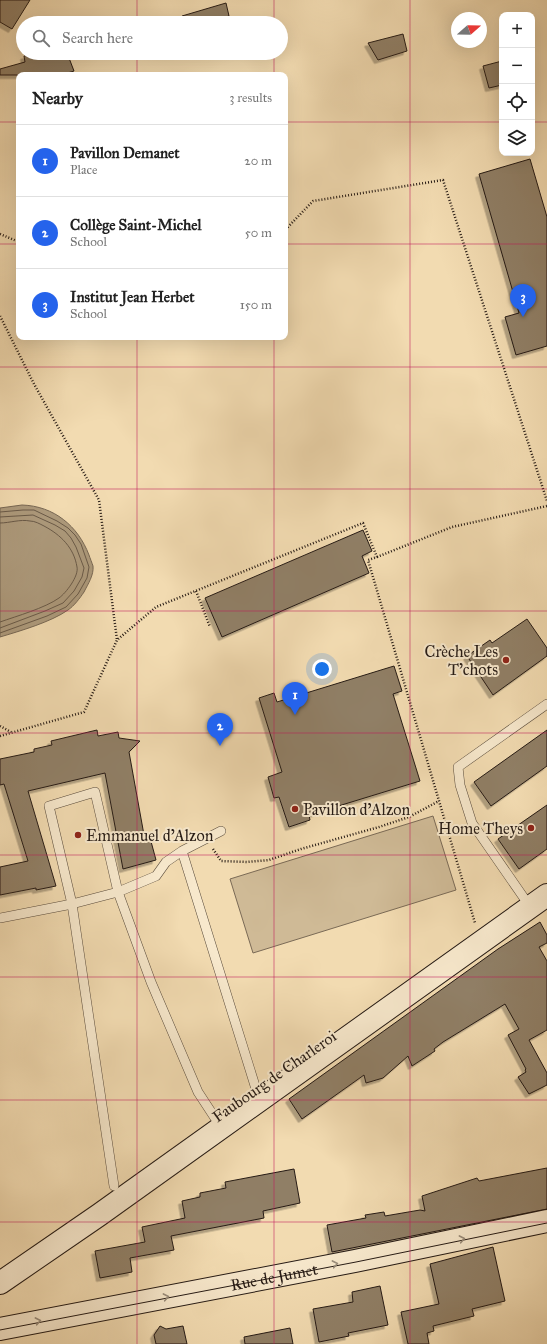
<!DOCTYPE html>
<meta charset="utf-8">
<style>
body{margin:0;font-family:"IM FELL Great Primer",serif;background:#f2f2f2;color:#222}
.controls{position:absolute;right:12px;top:12px;display:grid;overflow:hidden;border-radius:8px;box-shadow:0 4px 16px #0002}
.controls button{width:36px;height:36px;display:grid;place-items:center;padding:0;border:0;border-bottom:1px solid #e0e0e0;background:#fff;color:#222;font:20px sans-serif}
.compass{position:absolute;left:451px;top:12px;width:36px;height:36px;border-radius:50%;background:#fff;box-shadow:0 4px 16px #0002;rotate:70deg}
.you{position:absolute;left:322px;top:669px;width:14px;height:14px;margin:-10px;border:3px solid #fff;border-radius:50%;background:#1a73e8;box-shadow:0 0 0 6px #1a73e833}
.badge{display:grid;place-items:center;width:26px;height:26px;border-radius:50%;background:#2563eb;color:#fff;font-size:13px;font-weight:700}
.pin{position:absolute;translate:-50% -33px;filter:drop-shadow(0 1px 2px #0008)}
.pin::after{content:'';position:absolute;top:21px;width:14px;height:12px;background:inherit;clip-path:polygon(0 0,100% 0,50% 100%)}
.list{margin:0;padding:0;list-style:none}
h2{display:flex;justify-content:space-between;align-items:center;height:52px;margin:0;padding:0 16px;font-size:17px}
h2 small{font-size:13px;font-weight:400;color:#767676}
.list li{display:grid;grid-template-columns:26px 1fr auto;gap:12px;align-items:center;box-sizing:border-box;height:72px;padding:0 16px;border-top:1px solid #e0e0e0}
.list b{display:block;font-size:15px;white-space:nowrap}
.list p{margin:0;font-size:13px;white-space:nowrap;color:#767676}
.list em{font-size:13px;font-style:normal;color:#767676}
.icon{flex:none;width:22px;height:22px;fill:none;stroke:currentColor;stroke-width:2;stroke-linecap:round;stroke-linejoin:round}
.map{position:relative;flex:none;width:547px;height:1344px;overflow:hidden}
.search{position:absolute;background:#fff;box-shadow:0 4px 16px #0002;left:16px;top:16px;width:272px;height:44px;display:flex;align-items:center;gap:10px;box-sizing:border-box;padding:0 14px;border-radius:22px;color:#767676;font-size:15px}
.panel{position:absolute;background:#fff;box-shadow:0 4px 16px #0002;left:16px;top:72px;width:272px;height:268px;border-radius:8px}
.map>svg:first-child{display:block}
.green{fill:#cfba96;stroke:#7a6a56}
.water{fill:#ad9a7c;stroke:#776753}
.lines{fill:none;stroke-linecap:round;stroke-linejoin:round}
.shore{stroke:#6a5a48;stroke-width:1}
.building{fill:#907f66;stroke:#261b15;filter:url(#shadow)}
.lane-casing{stroke:#594b3c;stroke-width:10}
.secondary-casing{stroke:#261b15;stroke-width:24}
.path{stroke:#261b15;stroke-width:2.5;stroke-dasharray:1 2;stroke-linecap:butt}
.lane{stroke:#f7e8cc;stroke-width:9}
.secondary{stroke:#f7e8cc;stroke-width:22}
.tram{stroke:#261b15;stroke-width:1}
.oneway{stroke:#998c7a}
.grid{fill:none;stroke:#c2185b;stroke-width:1;stroke-opacity:0.55}
.poi-dot{fill:#8f2418;stroke:#f7e8cc;stroke-width:1.5}
.labels{text-anchor:middle;stroke-width:4;stroke-linejoin:round;paint-order:stroke}
.poi-label{font-size:16px;fill:#261b15;stroke:#f7e8cc;text-anchor:end}
.street-label{font-size:16px;fill:#261b15;stroke:#f7e8cc}
</style>
<div class="map">
<svg width="547" height="1344" viewBox="0 0 547 1344">
<defs>
<filter id="shadow"><feDropShadow dx="-3.5" dy="3.5" stdDeviation="0" flood-color="#0004"/></filter>
</defs>
<rect width="100%" height="100%" fill="#f2dbb1"/>
<filter id="stains"><feTurbulence type="fractalNoise" baseFrequency=".005" numOctaves="4"/><feColorMatrix values="0 0 0 0 .2 0 0 0 0 .09 0 0 0 0 .02 0 0 0 .5 -.17"/></filter>
<radialGradient id="worn" r=".72"><stop offset=".6" stop-color="#630" stop-opacity="0"/><stop offset="1" stop-color="#630" stop-opacity=".3"/></radialGradient>
<path class="green" d="M 433,816 L 456,890 L 253,953 L 230,879 Z"/>
<path class="water" d="M 22,505 C 54,506 78,526 89,555 C 90,558 92,563 93,566 C 94,575 88,584 84,592 C 80,598 74,606 68,610 C 51,622 20,631 0,637 L 0,508 Z"/>
<g class="lines">
<path class="shore" d="M 0,512 L 23,510 L 34,510 L 57,521 L 68,528 L 75,535 L 81,544 L 89,567 L 87,578 L 78,594 L 66,607 L 47,616 L 0,633
M 0,517 L 33,515 L 55,525 L 65,531 L 71,538 L 76,547 L 84,568 L 82,577 L 74,591 L 63,603 L 45,611 L 0,628
M 0,523 C 10,523 20,519 30,521 C 35,521 40,524 44,526 C 61,535 74,548 77,567 C 79,576 66,593 59,598 C 45,608 17,616 0,622"/>
</g>
<path class="building" d="M 0,0 L 30,0 L 12,29 L 0,22 Z
M 226,3 L 229,16 L 205,23 L 184,23 L 182,16 Z
M 403,34 L 407,51 L 378,60 L 368,43 Z
M 36,53 L 60,53 L 69,58 L 74,71 L 61,75 L 0,75 L 0,69 L 25,62 L 24,56 Z
M 502,61 L 502,85 L 489,88 L 483,66 Z
M 530,159 L 547,217 L 547,346 L 516,355 L 505,317 L 519,313 L 479,174 Z
M 363,530 L 372,551 L 362,556 L 369,573 L 222,637 L 205,598 Z
M 527,619 L 547,648 L 547,656 L 493,695 L 467,656 L 490,640 L 492,643 Z
M 394,666 L 402,691 L 393,694 L 420,781 L 309,815 L 310,820 L 289,827 L 279,797 L 274,798 L 268,777 L 282,772 L 259,698 L 274,693 L 277,702 Z
M 97,730 L 98,736 L 118,732 L 119,738 L 140,741 L 129,752 L 144,835 L 149,834 L 156,860 L 123,869 L 105,773 L 28,791 L 56,886 L 36,890 L 36,888 L 0,895 L 0,867 L 28,861 L 4,784 L 0,785 L 0,759 L 34,752 L 34,749 L 52,745 L 51,741 Z
M 547,730 L 547,766 L 491,806 L 474,782 Z
M 547,805 L 547,849 L 519,869 L 498,839 Z
M 540,922 L 547,935 L 547,943 L 539,947 L 547,961 L 547,1030 L 529,1040 L 547,1073 L 547,1085 L 529,1094 L 518,1077 L 526,1072 L 525,1070 L 526,1069 L 508,1035 L 519,1029 L 505,1004 L 443,1042 L 434,1049 L 435,1051 L 412,1066 L 408,1056 L 383,1078 L 366,1083 L 364,1075 L 302,1119 L 289,1099 L 498,949 Z
M 547,1168 L 547,1209 L 332,1252 L 327,1225 L 366,1218 L 365,1215 L 384,1212 L 385,1216 L 420,1210 L 425,1211 L 422,1196 L 477,1178 L 479,1181 Z
M 294,1169 L 300,1203 L 263,1211 L 264,1218 L 171,1236 L 174,1250 L 130,1258 L 132,1272 L 100,1278 L 95,1251 L 145,1242 L 142,1227 L 185,1218 L 182,1201 L 200,1197 L 200,1193 L 226,1188 L 225,1182 Z
M 493,1247 L 505,1301 L 472,1309 L 474,1316 L 433,1326 L 434,1331 L 427,1333 L 429,1344 L 408,1344 L 401,1312 L 439,1304 L 430,1264 Z
M 380,1286 L 388,1325 L 348,1333 L 349,1336 L 319,1342 L 313,1309 L 353,1302 L 352,1292 Z
M 160,1326 L 166,1329 L 183,1326 L 187,1344 L 156,1344 L 154,1335 Z
M 290,1328 L 293,1344 L 245,1344 L 244,1337 Z"/>
<g class="lines">
<g class="lane-casing">
<path id="lane" d="M 182,851 L 256,1089
M 524,898 L 472,823 L 460,785 L 458,767 L 547,704
M 0,918 L 72,904 L 49,806 L 95,792 L 118,892 L 156,876 L 166,862 L 182,851 L 221,831
M 114,1186 L 72,904 L 118,892 L 151,982 L 198,1092 L 215,1118"/>
</g>
<g class="secondary-casing">
<g id="secondary">
<path d="M 0,1283 L 99,1215 L 547,895"/>
<path id="s1" d="M 0,1329 L 355,1261 L 547,1221"/>
</g>
</g>
<path class="path" d="M 285,228 L 287,228 L 313,201 L 443,180 L 547,501
M 0,234 L 19,242
M 0,316 L 34,384 L 99,500 L 117,640
M 377,557 L 452,527 L 547,506
M 196,591 L 210,627
M 0,726 L 11,732
M 0,736 L 84,712 L 117,640 L 156,607 L 363,523 L 377,557 L 368,560 L 475,923
M 213,849 L 221,861 L 247,862 L 269,860 L 301,849 L 379,827 L 409,817 L 439,801"/>
<use href="#lane" class="lane"/>
<use href="#secondary" class="secondary"/>
<path class="tram" d="M 0,1330 L 356,1262 L 547,1223"/>
</g>
<defs><path id="oneway-chevron" d="M-2-3.5L2.5 0L-2 3.5" fill="none" stroke-width="1.6" stroke-linecap="round" stroke-linejoin="round"/></defs>
<g class="oneway">
<use href="#oneway-chevron" transform="translate(462 1239) rotate(-11)"/>
<use href="#oneway-chevron" transform="translate(335 1264) rotate(-11)"/>
<use href="#oneway-chevron" transform="translate(166 1297) rotate(-11)"/>
<use href="#oneway-chevron" transform="translate(38 1321) rotate(-11)"/>
</g>
<path class="grid" d="M 137,0 L 137,23M 274,0 L 274,23M 410,0 L 410,1344M 137,53 L 137,75M 274,53 L 274,75M 0,122 L 19,122M 285,122 L 502,122M 532,122 L 547,122M 0,244 L 19,244M 285,244 L 547,244M 137,337 L 137,1344M 274,337 L 274,1344M 0,367 L 547,367M 0,489 L 547,489M 0,611 L 547,611M 0,733 L 547,733M 0,855 L 547,855M 0,977 L 547,977M 0,1100 L 547,1100M 0,1222 L 547,1222"/>
<g class="poi-dot">
<circle cx="506" cy="660" r="4"/>
<circle cx="295" cy="809" r="4"/>
<circle cx="531" cy="828" r="4"/>
<circle cx="78" cy="835" r="4"/>
</g>
<g class="labels">
<g class="poi-label">
<text x="498" y="657">Crèche Les<tspan x="498" dy="18">T'chots</tspan></text>
<text x="303" y="815" text-anchor="start">Pavillon d'Alzon</text>
<text x="523" y="834">Home Theys</text>
<text x="86" y="841" text-anchor="start">Emmanuel d'Alzon</text>
</g>
<g class="street-label">
<text transform="translate(274 1076) rotate(-35)" y="6">Faubourg de Charleroi</text>
<text dy="6" stroke="none"><textPath href="#s1" startOffset="279">Rue de Jumet</textPath></text>
</g>
</g>
<rect width="100%" height="100%" filter="url(#stains)"/>
<rect width="100%" height="100%" fill="url(#worn)"/>
</svg>
<div class="controls">
<button>+</button>
<button>−</button>
<button><svg class="icon" aria-label="locate" viewBox="0 0 24 24"><circle cx="12" cy="12" r="6"/><path d="M12 2v4M12 18v4M2 12h4M18 12h4"/></svg></button>
<button><svg class="icon" aria-label="layers" viewBox="0 0 24 24"><path d="M12 4l9 5-9 5-9-5zM3 14l9 5 9-5"/></svg></button>
</div>
<svg class="compass" viewBox="-18 -18 36 36"><path d="M0-13l5 13h-10z" fill="#e53935"/><path d="M0 13l5-13h-10z" fill="#767676"/></svg>
<div class="you"></div>
<div class="pin badge" style="left:295px;top:715px">1</div>
<div class="pin badge" style="left:220px;top:746px">2</div>
<div class="pin badge" style="left:523px;top:317px">3</div>
<div class="search"><svg class="icon" aria-label="search" viewBox="0 0 24 24"><circle cx="10" cy="10" r="6"/><path d="M15 15l6 6"/></svg>Search here</div>
<section class="panel">
<h2>Nearby<small>3 results</small></h2>
<ul class="list">
<li><span class="badge">1</span><div><b>Pavillon Demanet</b><p>Place</p></div><em>20 m</em></li>
<li><span class="badge">2</span><div><b>Collège Saint-Michel</b><p>School</p></div><em>50 m</em></li>
<li><span class="badge">3</span><div><b>Institut Jean Herbet</b><p>School</p></div><em>150 m</em></li>
</ul>
</section>
</div>
